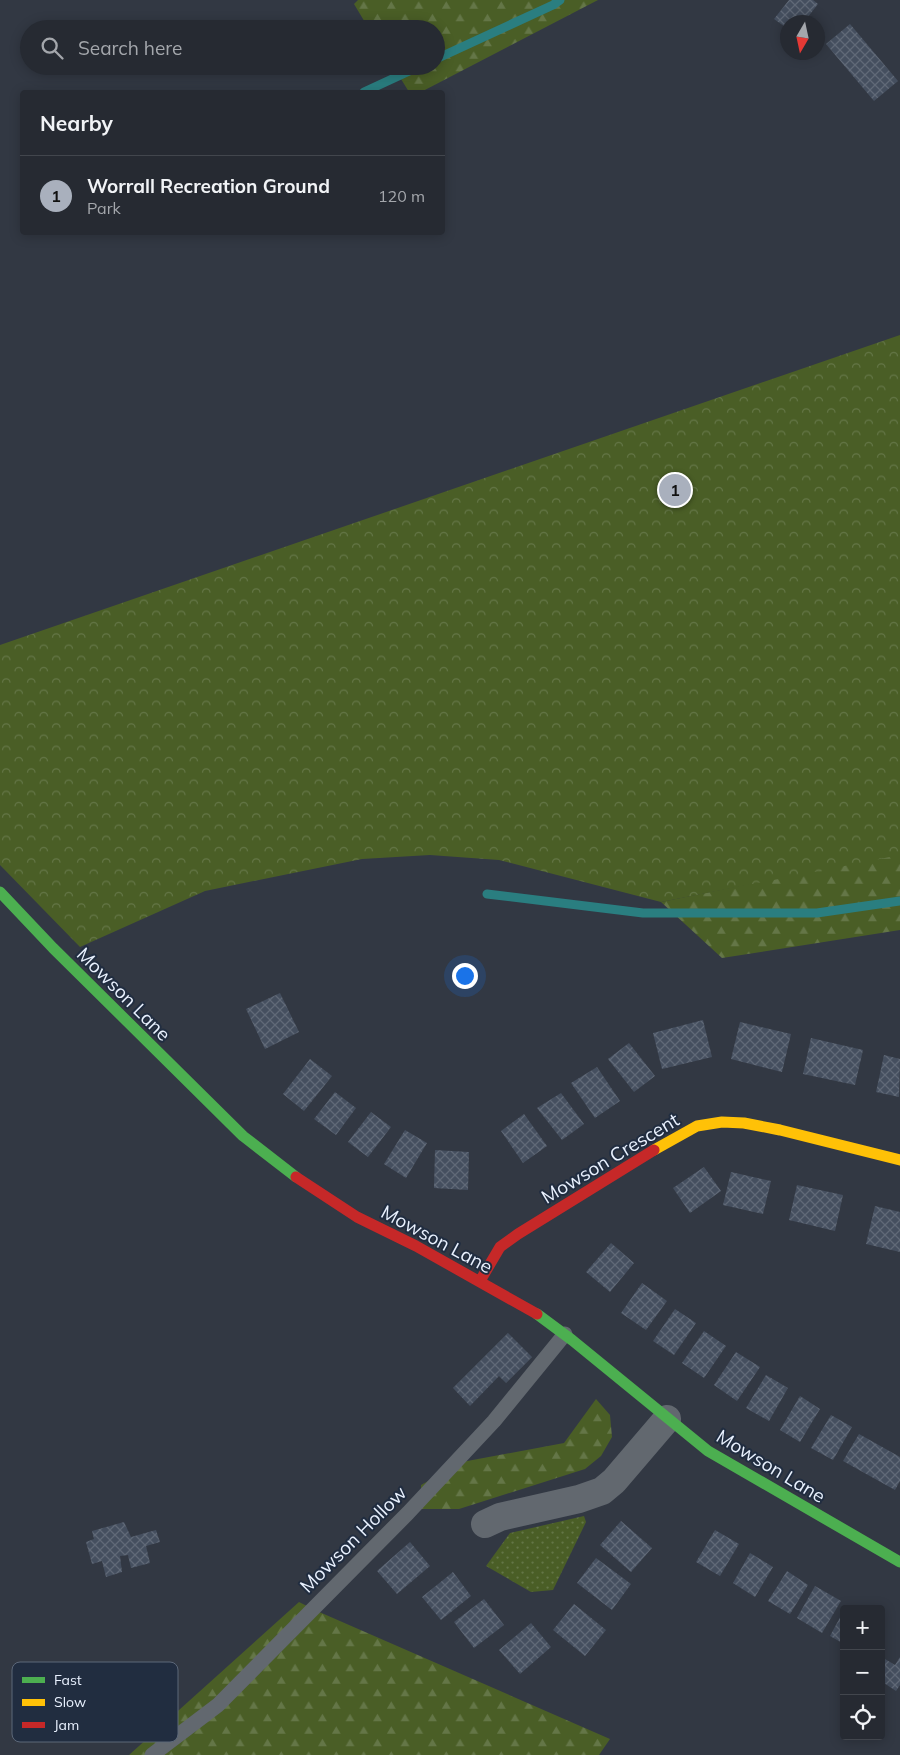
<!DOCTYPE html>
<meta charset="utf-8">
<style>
body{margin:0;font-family:Mulish,sans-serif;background:#2e323a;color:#f1f3f6}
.controls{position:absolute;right:15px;bottom:15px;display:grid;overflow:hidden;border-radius:5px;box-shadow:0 2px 12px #0003}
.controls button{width:45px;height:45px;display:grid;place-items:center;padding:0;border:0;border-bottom:1px solid #42464d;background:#262a32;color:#f1f3f6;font:25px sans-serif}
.compass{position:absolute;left:780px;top:15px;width:45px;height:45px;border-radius:50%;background:#262a32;box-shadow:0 2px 12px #0003;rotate:189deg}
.you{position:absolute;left:464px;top:975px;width:18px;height:18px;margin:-12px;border:4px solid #fff;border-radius:50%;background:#1a73e8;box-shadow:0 0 0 8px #1a73e833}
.badge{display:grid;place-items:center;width:32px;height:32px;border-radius:50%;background:#a9b0bd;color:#111;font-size:16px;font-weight:700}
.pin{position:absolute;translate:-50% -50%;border:2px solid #fff;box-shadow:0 1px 5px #0006}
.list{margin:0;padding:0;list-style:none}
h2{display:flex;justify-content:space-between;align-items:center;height:65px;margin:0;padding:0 20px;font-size:21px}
h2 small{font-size:16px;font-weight:400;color:#a4a7ac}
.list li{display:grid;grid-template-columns:32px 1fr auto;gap:15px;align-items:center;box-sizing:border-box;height:80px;padding:0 20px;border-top:1px solid #42464d}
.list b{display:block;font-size:19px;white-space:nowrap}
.list p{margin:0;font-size:16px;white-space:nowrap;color:#a4a7ac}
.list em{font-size:16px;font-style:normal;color:#a4a7ac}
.icon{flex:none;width:28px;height:28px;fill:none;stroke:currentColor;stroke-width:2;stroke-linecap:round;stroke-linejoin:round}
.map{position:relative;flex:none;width:900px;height:1755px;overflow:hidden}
.search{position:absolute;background:#262a32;box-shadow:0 2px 12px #0003;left:20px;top:20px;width:425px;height:55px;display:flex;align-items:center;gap:12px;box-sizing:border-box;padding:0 18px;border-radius:28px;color:#a4a7ac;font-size:19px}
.panel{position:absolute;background:#262a32;box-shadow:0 2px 12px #0003;left:20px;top:90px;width:425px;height:145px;border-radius:5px}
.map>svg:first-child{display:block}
.grass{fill:url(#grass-dots)}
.forest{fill:url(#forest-firs)}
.park{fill:url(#park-crowns)}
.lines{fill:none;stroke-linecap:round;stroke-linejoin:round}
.stream{stroke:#2a7e80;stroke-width:9}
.building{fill:url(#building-cross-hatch)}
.lane{stroke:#62686f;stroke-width:15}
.street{stroke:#62686f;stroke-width:28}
.fast{stroke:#4caf50;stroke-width:11}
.slow{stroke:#ffc107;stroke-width:11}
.jam{stroke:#c62828;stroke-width:11}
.labels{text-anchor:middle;stroke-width:4;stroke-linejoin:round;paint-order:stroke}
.street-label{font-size:19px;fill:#e9f1fe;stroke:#212d40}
.key{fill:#212d40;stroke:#5d6879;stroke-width:1}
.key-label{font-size:14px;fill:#e9f1fe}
</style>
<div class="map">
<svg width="900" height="1755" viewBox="0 0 900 1755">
<defs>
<pattern id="grass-dots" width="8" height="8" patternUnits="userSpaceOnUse" patternTransform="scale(1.25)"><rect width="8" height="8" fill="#4a5e26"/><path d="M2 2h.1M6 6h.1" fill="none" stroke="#647647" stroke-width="1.8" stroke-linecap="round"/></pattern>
<pattern id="forest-firs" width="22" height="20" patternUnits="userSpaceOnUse" patternTransform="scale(1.25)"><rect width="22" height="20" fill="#4a5e26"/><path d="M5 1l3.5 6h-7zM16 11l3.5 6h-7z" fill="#647647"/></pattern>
<pattern id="park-crowns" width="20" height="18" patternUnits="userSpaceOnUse" patternTransform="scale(1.25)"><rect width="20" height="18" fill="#4a5e26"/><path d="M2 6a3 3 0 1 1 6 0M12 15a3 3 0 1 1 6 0" fill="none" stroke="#647647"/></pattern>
<pattern id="building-cross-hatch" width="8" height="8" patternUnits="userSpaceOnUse" patternTransform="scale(1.25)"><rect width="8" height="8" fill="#454f5f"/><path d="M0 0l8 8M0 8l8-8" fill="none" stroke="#606977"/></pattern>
</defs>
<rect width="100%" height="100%" fill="#323843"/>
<path class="grass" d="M 584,1516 L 586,1522 L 553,1590 L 531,1592 L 486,1566 L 510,1533 Z"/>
<path class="forest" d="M 358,0 L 598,0 L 421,92 L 409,92 L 393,66 L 436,66 L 436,29 L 369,29 L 354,4 Z
M 900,853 L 900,930 L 722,958 L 661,902 Z
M 596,1399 L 610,1415 L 612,1437 L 601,1456 L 585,1469 L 459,1509 L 421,1509 L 421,1485 L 462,1462 L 564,1443 Z
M 299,1602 L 317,1611 L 610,1739 L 599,1755 L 129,1755 Z"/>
<path class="park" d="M 900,335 L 900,855 L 661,902 L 499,860 L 430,855 L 362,859 L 205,891 L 80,947 L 0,865 L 0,645 Z"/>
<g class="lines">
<path class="stream" d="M 436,59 L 553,5 L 560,0
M 364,92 L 420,66
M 487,894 L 643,913 L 817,913 L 900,901"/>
</g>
<path class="building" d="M 789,0 L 813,0 L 818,4 L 804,22 L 788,22 L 788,29 L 774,19 Z
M 850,24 L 898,81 L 874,101 L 826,44 Z
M 280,993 L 299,1032 L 265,1049 L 246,1009 Z
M 703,1020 L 712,1057 L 662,1069 L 653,1033 Z
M 740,1022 L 791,1034 L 782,1072 L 731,1059 Z
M 811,1038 L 863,1050 L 855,1085 L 803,1074 Z
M 629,1043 L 655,1076 L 634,1092 L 608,1059 Z
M 884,1055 L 900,1059 L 899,1097 L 876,1092 Z
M 310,1059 L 332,1076 L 304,1111 L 283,1094 Z
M 597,1067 L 620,1101 L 595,1118 L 571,1083 Z
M 335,1092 L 356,1108 L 336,1135 L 314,1119 Z
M 561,1093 L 584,1124 L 562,1140 L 537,1108 Z
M 371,1112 L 391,1127 L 368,1157 L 348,1142 Z
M 524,1114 L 547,1146 L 523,1163 L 501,1131 Z
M 405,1130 L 427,1143 L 406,1178 L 384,1164 Z
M 435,1150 L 469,1152 L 468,1190 L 434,1188 Z
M 704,1167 L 721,1191 L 690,1213 L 673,1188 Z
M 731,1172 L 771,1181 L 763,1214 L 723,1205 Z
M 797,1185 L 843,1195 L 835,1231 L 789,1220 Z
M 875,1206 L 900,1212 L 900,1252 L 866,1244 Z
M 611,1243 L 634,1263 L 610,1292 L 586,1272 Z
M 642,1283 L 667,1301 L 646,1330 L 621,1313 Z
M 675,1309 L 696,1323 L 674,1355 L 653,1341 Z
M 704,1331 L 726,1346 L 704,1378 L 682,1363 Z
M 508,1333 L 532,1357 L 506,1383 L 499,1376 L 470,1406 L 453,1388 Z
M 736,1352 L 760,1367 L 737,1401 L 714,1385 Z
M 766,1375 L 788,1388 L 769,1421 L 746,1408 Z
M 800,1396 L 820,1409 L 800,1442 L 780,1430 Z
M 831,1415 L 852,1427 L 833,1460 L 811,1448 Z
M 859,1434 L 900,1457 L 900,1481 L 895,1490 L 843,1461 Z
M 621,1521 L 652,1548 L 631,1572 L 600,1545 Z
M 124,1522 L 131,1537 L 156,1530 L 160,1542 L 146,1546 L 150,1563 L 131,1568 L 128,1555 L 120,1556 L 122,1572 L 106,1577 L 102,1561 L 92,1564 L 86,1542 L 94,1539 L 92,1531 Z
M 715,1530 L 739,1544 L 720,1576 L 696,1562 Z
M 410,1542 L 430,1566 L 397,1594 L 377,1571 Z
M 750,1553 L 773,1567 L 755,1597 L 733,1583 Z
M 596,1558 L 631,1584 L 612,1610 L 577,1583 Z
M 787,1571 L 808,1585 L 790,1614 L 768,1601 Z
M 453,1572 L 471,1596 L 441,1620 L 422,1597 Z
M 815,1586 L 841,1601 L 822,1633 L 797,1618 Z
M 484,1599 L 504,1625 L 474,1648 L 454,1622 Z
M 574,1604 L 606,1630 L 585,1656 L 553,1630 Z
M 844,1610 L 844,1644 L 830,1636 Z
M 531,1623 L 551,1647 L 520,1674 L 499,1650 Z
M 900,1657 L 900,1685 L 896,1691 L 881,1681 L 881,1665 L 885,1659 L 895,1665 Z"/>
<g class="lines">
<path class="lane" d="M 152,1755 L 218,1705 L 408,1513 L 494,1421 L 565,1334"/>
<path class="street" d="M 485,1524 L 500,1517 L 579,1499 L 602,1491 L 614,1481 L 667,1419"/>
<path class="fast" d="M 0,892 L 53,948 L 243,1136 L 296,1177
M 537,1314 L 572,1340 L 708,1451 L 900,1562"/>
<path class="slow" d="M 654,1150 L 697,1126 L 722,1122 L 744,1123 L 780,1130 L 900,1160"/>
<path class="jam" d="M 296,1177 L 357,1217 L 416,1246 L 537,1314
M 480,1281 L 500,1247 L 518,1234 L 654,1150"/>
</g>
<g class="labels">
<g class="street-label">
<text transform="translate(124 994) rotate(45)" y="7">Mowson Lane</text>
<text transform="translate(610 1158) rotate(-31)" y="7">Mowson Crescent</text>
<text transform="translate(437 1239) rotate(28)" y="7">Mowson Lane</text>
<text transform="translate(771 1466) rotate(31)" y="7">Mowson Lane</text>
<text transform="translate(353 1539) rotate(-45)" y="7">Mowson Hollow</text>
</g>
</g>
<rect x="12" y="1662" width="166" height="80" rx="8" class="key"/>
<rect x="22" y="1677" width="23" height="6" fill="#4caf50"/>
<rect x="22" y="1699" width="23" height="7" fill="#ffc107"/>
<rect x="22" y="1722" width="23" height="6" fill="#c62828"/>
<g class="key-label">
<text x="54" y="1685">Fast</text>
<text x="54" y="1707">Slow</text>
<text x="54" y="1730">Jam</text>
</g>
</svg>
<div class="controls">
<button>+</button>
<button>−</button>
<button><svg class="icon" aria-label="locate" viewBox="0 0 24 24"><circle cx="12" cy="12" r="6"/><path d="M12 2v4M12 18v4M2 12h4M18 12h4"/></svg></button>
</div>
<svg class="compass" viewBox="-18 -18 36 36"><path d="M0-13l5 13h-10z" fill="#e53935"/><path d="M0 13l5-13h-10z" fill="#a4a7ac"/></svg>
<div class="you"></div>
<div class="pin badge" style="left:675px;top:490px">1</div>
<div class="search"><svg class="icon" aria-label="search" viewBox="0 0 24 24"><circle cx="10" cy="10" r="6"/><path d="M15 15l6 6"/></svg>Search here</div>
<section class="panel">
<h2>Nearby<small></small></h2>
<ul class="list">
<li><span class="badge">1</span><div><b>Worrall Recreation Ground</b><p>Park</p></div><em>120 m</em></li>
</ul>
</section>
</div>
